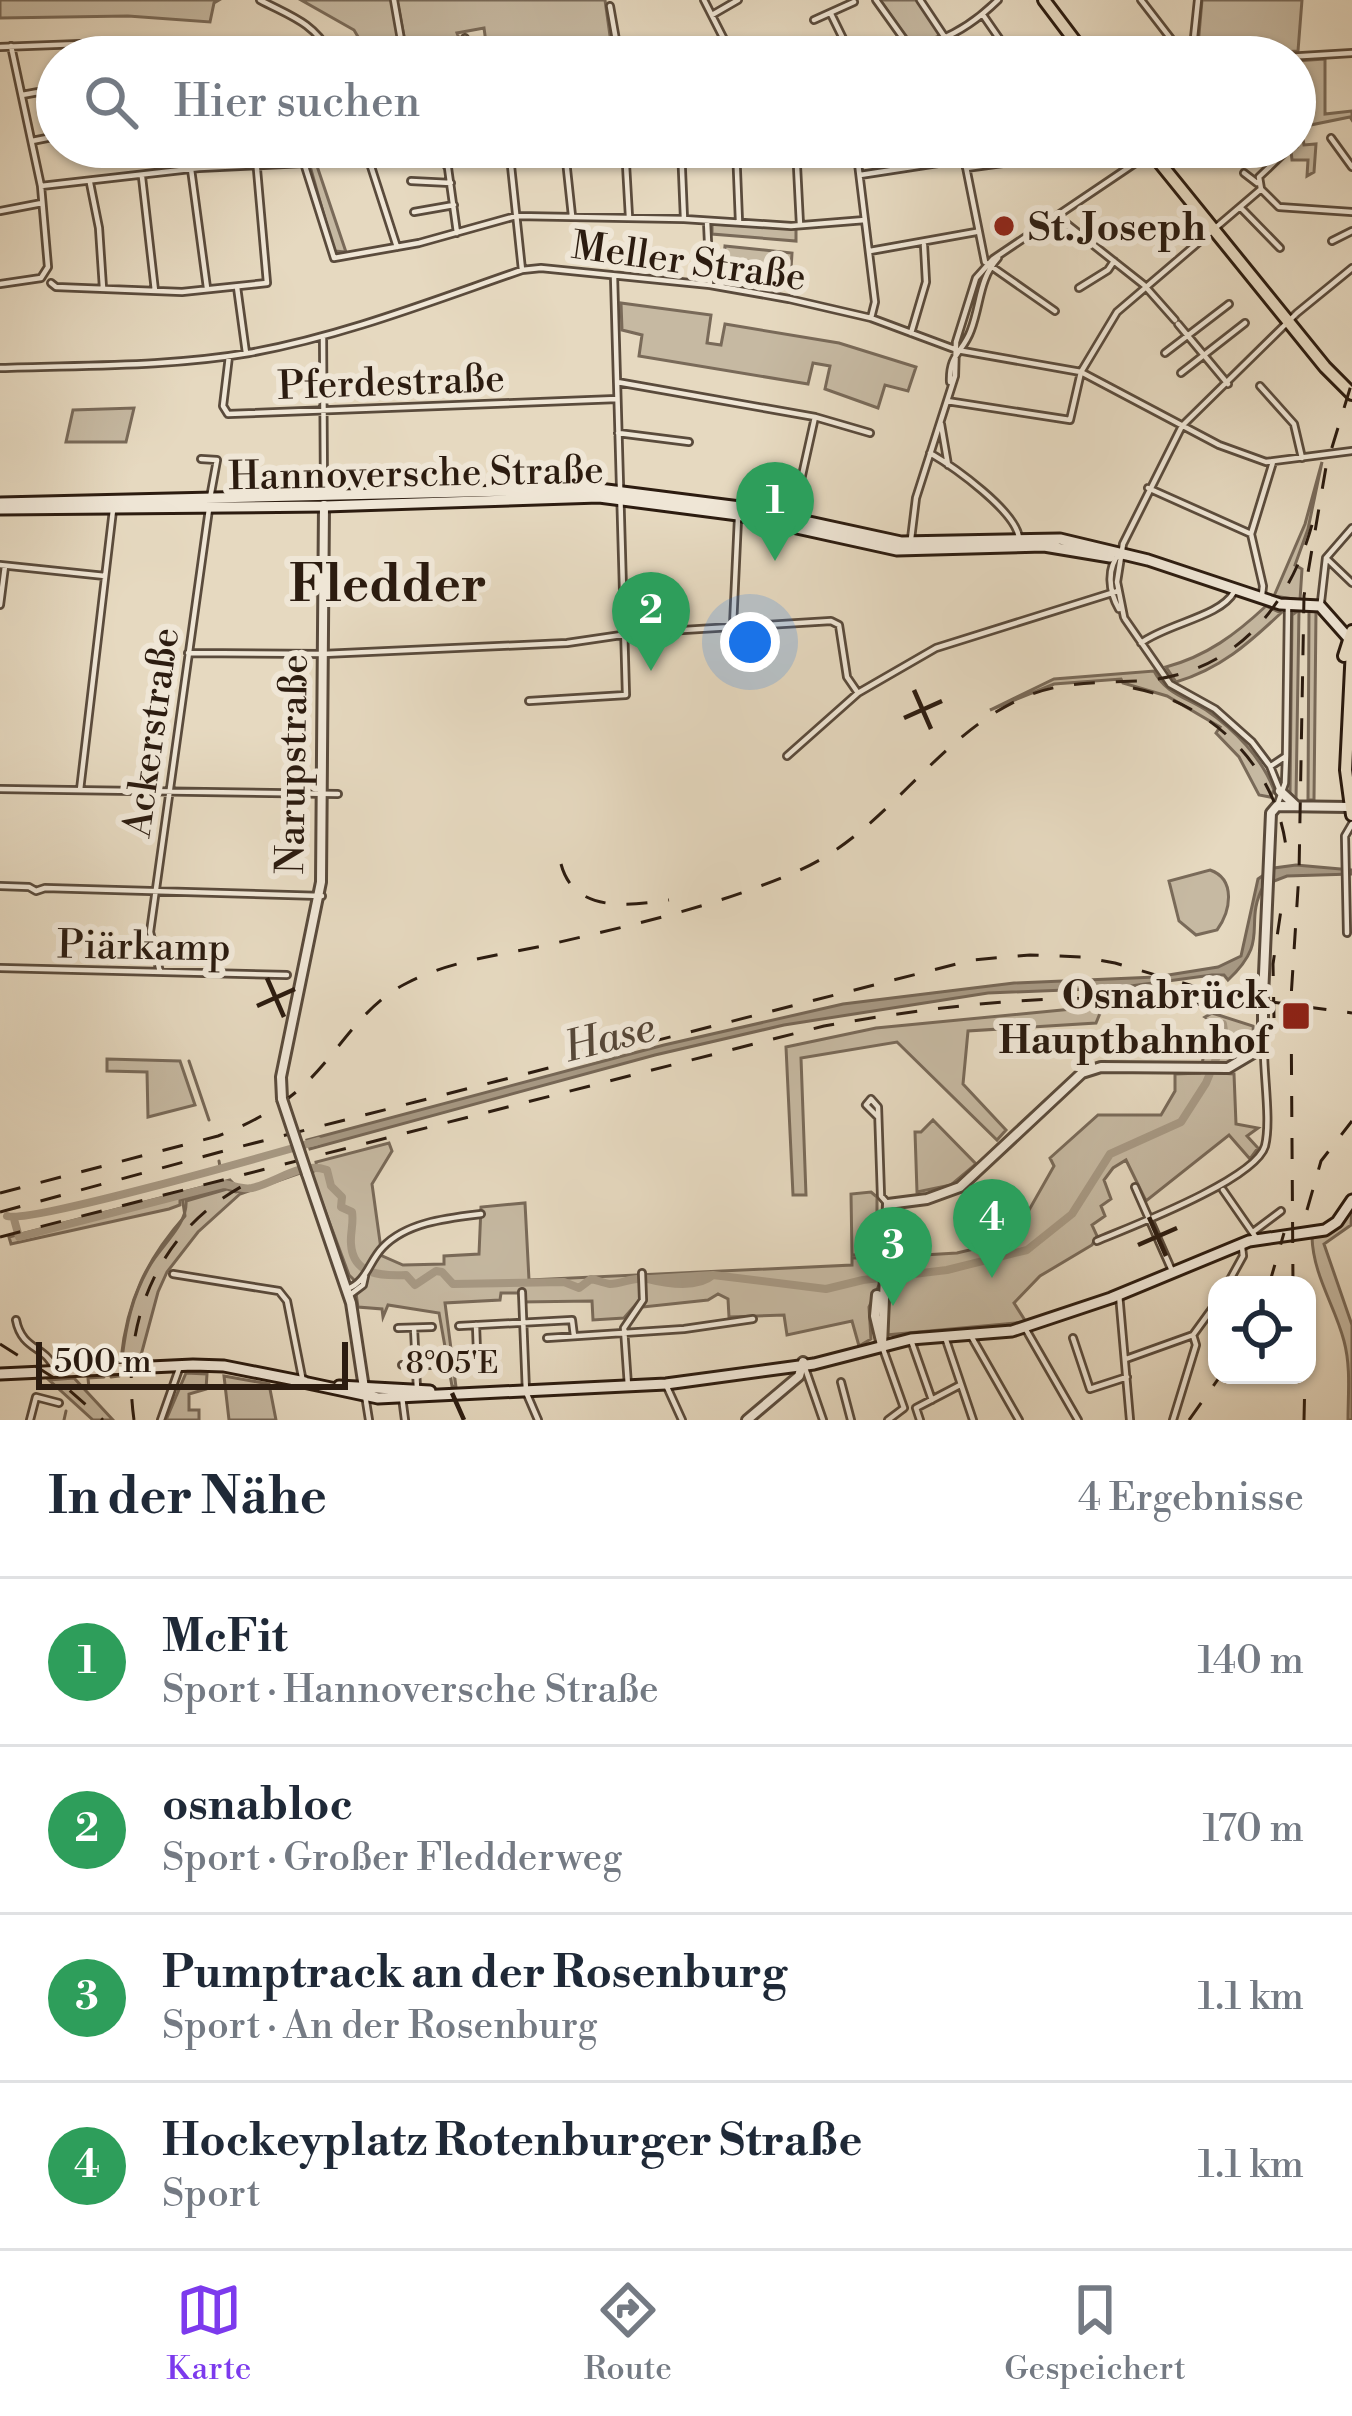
<!DOCTYPE html>
<html lang="de">
<meta charset="utf-8">
<style>
body{margin:0;font-family:"Libre Bodoni",serif;background:#f2f2f3;color:#1f2937}
.controls{position:absolute;right:36px;bottom:36px;display:grid;overflow:hidden;border-radius:24px;box-shadow:0 3px 9px #0004}
.controls button{width:108px;height:108px;display:grid;place-items:center;padding:0;border:0;border-bottom:3px solid #e0e1e3;background:#fff;color:#1f2937;font:60px sans-serif}
.scale{position:absolute;left:36px;bottom:30px;width:312px;box-sizing:border-box;padding-left:12px;border:6px solid #2c1c10;border-top:0;font-size:33px;line-height:42px;white-space:nowrap;color:#2c1c10;-webkit-text-stroke:9px #efe6d6;paint-order:stroke}
.you{position:absolute;left:750px;top:642px;width:42px;height:42px;margin:-30px;border:9px solid #fff;border-radius:50%;background:#1a73e8;box-shadow:0 0 0 18px #1a73e833}
.badge{display:grid;place-items:center;width:78px;height:78px;border-radius:50%;background:#7c3aed;color:#fff;font-size:39px;font-weight:700}
.pin{position:absolute;translate:-50% -99px;filter:drop-shadow(0 3px 6px #0008)}
.pin::after{content:'';position:absolute;top:63px;width:42px;height:36px;background:inherit;clip-path:polygon(0 0,100% 0,50% 100%)}
.list{margin:0;padding:0;list-style:none}
h2{display:flex;justify-content:space-between;align-items:center;height:156px;margin:0;padding:0 48px;font-size:51px}
h2 small{font-size:39px;font-weight:400;color:#747a83}
.list li{display:grid;grid-template-columns:78px 1fr auto;gap:36px;align-items:center;box-sizing:border-box;height:168px;padding:0 48px;border-top:3px solid #e0e1e3}
.list b{display:block;font-size:45px;white-space:nowrap}
.list p{margin:0;font-size:39px;white-space:nowrap;color:#747a83}
.list em{font-size:39px;font-style:normal;color:#747a83}
.icon{flex:none;width:66px;height:66px;fill:none;stroke:currentColor;stroke-width:2;stroke-linecap:round;stroke-linejoin:round}
.map{position:relative;flex:none;width:1352px;height:1420px;overflow:hidden}
.search{position:absolute;background:#fff;box-shadow:0 3px 9px #0004;left:36px;right:36px;top:36px;height:132px;display:flex;align-items:center;gap:30px;box-sizing:border-box;padding:0 42px;border-radius:66px;color:#747a83;font-size:45px}
.sheet{height:828px;background:#fff}
nav{display:flex;justify-content:space-around;align-items:center;box-sizing:border-box;height:168px;border-top:3px solid #e0e1e3;background:#fff;font-size:33px;color:#747a83}
nav a{display:grid;justify-items:center;gap:6px}
nav .on{color:#7c3aed}
.map>svg:first-child{display:block}
.green{fill:#c6b9a2;stroke:#796a59;stroke-width:3}
.water{fill:#a79984;stroke:#766756;stroke-width:3}
.lines{fill:none;stroke-linecap:round;stroke-linejoin:round}
.stream{stroke:#766756;stroke-width:3}
.river{stroke:#a79984;stroke-width:8}
.minor-casing{stroke:#5a4b3c;stroke-width:10}
.tertiary-casing{stroke:#5a4b3c;stroke-width:14}
.secondary-casing{stroke:#2c1c10;stroke-width:15}
.primary-casing{stroke:#2c1c10;stroke-width:16}
.minor{stroke:#efe6d6;stroke-width:4.5}
.tertiary{stroke:#efe6d6;stroke-width:8}
.secondary{stroke:#efe6d6;stroke-width:9}
.primary{stroke:#e6d9c0;stroke-width:10}
.rail{stroke:#2c1c10;stroke-width:3;stroke-dasharray:21 21;stroke-linecap:butt}
.tertiary-bridge-casing{stroke:#5a4b3c;stroke-width:14;stroke-linecap:butt}
.tertiary-bridge{stroke:#efe6d6;stroke-width:8}
.ticks{fill:none;stroke:#2c1c10;stroke-width:4.5}
.poi-dot{fill:#8f2418;stroke:#efe6d6;stroke-width:4.5}
.labels{text-anchor:middle;stroke-width:12;stroke-linejoin:round;paint-order:stroke}
.poi-label{font-size:39px;font-weight:bold;fill:#2c1c10;stroke:#efe6d6;text-anchor:start}
.street-label{font-size:39px;fill:#2c1c10;stroke:#efe6d6}
.water-label{font-size:42px;font-style:italic;fill:#574839;stroke:#efe6d6}
.district-label{font-size:51px;font-weight:bold;fill:#2c1c10;stroke:#efe6d6}
.ticks-label{font-size:30px;text-anchor:middle;fill:#2c1c10;stroke:#efe6d6;stroke-width:12;stroke-linejoin:round;paint-order:stroke}
</style>
<div class="map">
<svg width="1352" height="1420" viewBox="0 0 1352 1420">
<rect width="100%" height="100%" fill="#e6d9c0"/>
<filter id="stains"><feTurbulence type="fractalNoise" baseFrequency=".00167" numOctaves="4"/><feColorMatrix values="0 0 0 0 .2 0 0 0 0 .09 0 0 0 0 .02 0 0 0 .5 -.17"/></filter>
<radialGradient id="worn" r=".72"><stop offset=".6" stop-color="#630" stop-opacity="0"/><stop offset="1" stop-color="#630" stop-opacity=".3"/></radialGradient>
<path class="green" d="M 0,0 L 219,0 L 214,3 L 210,22 L 128,16 L 0,18 Z
M 301,0 L 394,0 L 404,57 L 370,57 L 354,30 Z
M 397,0 L 605,0 L 613,57 L 488,57 L 484,28 L 457,33 L 466,57 L 408,57 Z
M 880,0 L 917,0 L 943,37 L 911,44 Z
M 1202,0 L 1302,0 L 1298,51 L 1197,57 Z
M 1325,59 L 1325,114 L 1352,111 L 1352,120 L 1350,117 L 1301,127 L 1304,145 L 1316,144 L 1314,172 L 1307,176 L 1308,160 L 1292,160 L 1291,151 L 1297,147 L 1295,61 Z
M 316,163 L 346,252 L 334,251 L 310,166 Z
M 712,224 L 796,229 L 796,241 L 712,234 Z
M 725,246 L 792,253 L 791,269 L 724,257 Z
M 621,303 L 711,315 L 707,343 L 721,345 L 725,324 L 839,343 L 916,367 L 908,391 L 885,385 L 878,408 L 825,389 L 830,366 L 813,363 L 808,384 L 639,356 L 642,335 L 622,330 Z
M 134,408 L 126,442 L 66,442 L 73,410 Z
M 1322,462 L 1308,529 L 1295,565 L 1302,569 L 1300,600 L 1274,596 L 1305,524 Z
M 1266,606 L 1281,613 C 1248,644 1220,669 1176,682 L 1166,667 C 1207,656 1236,634 1266,606 Z
M 1299,610 L 1296,800 L 1290,793 L 1292,615 Z
M 1309,611 L 1316,611 L 1314,800 L 1308,800 Z
M 1154,671 C 1166,694 1186,697 1206,710 C 1234,729 1262,758 1274,790 L 1270,797 L 1259,795 L 1239,757 L 1216,733 L 1220,727 L 1167,696 L 1123,683 L 1121,679 L 1054,684 L 990,710 L 1054,679 Z
M 1210,870 C 1236,879 1231,911 1217,930 L 1196,935 L 1179,921 L 1169,881 Z
M 1103,1006 L 1096,1023 L 968,1031 L 963,1084 L 1006,1130 L 997,1140 L 897,1042 L 801,1058 L 806,1195 L 793,1195 L 786,1047 L 876,1028 Z
M 1212,1013 L 1253,1026 L 1254,1042 L 1229,1063 L 1242,1060 L 1223,1066 L 1219,1073 L 1234,1074 L 1236,1124 L 1258,1128 L 1247,1136 L 1258,1148 L 1250,1159 L 1229,1135 L 1146,1201 L 1126,1160 L 1113,1168 L 1104,1180 L 1111,1199 L 1101,1206 L 1105,1216 L 1092,1225 L 1097,1236 L 1092,1245 L 1040,1276 L 1014,1303 L 1026,1322 L 886,1335 L 885,1285 L 880,1303 L 881,1335 L 879,1285 L 869,1307 L 871,1339 L 859,1346 L 852,1321 L 787,1335 L 784,1315 L 729,1317 L 728,1299 L 718,1294 L 708,1300 L 643,1307 L 637,1303 L 624,1318 L 593,1320 L 592,1301 L 520,1302 L 519,1293 L 501,1293 L 500,1300 L 445,1303 L 456,1387 L 452,1386 L 439,1313 L 388,1305 L 383,1317 L 382,1309 L 358,1307 L 354,1280 L 349,1275 L 311,1173 L 317,1169 L 316,1162 L 389,1143 L 392,1151 L 372,1184 L 381,1249 L 378,1254 L 403,1265 L 444,1264 L 444,1256 L 479,1254 L 481,1207 L 525,1203 L 529,1280 L 852,1265 L 852,1258 L 878,1258 L 879,1272 L 885,1260 L 884,1271 L 887,1271 L 890,1257 L 957,1253 L 1012,1240 L 1054,1166 L 1050,1158 L 1098,1115 L 1161,1115 L 1175,1091 L 1175,1074 L 1200,1073 L 1211,1021 L 1205,1017 Z
M 107,1059 L 180,1061 L 195,1105 L 148,1117 L 147,1072 L 107,1071 Z
M 933,1120 L 976,1164 L 951,1185 L 917,1192 L 915,1132 L 921,1132 Z
M 302,1169 L 303,1172 L 240,1194 L 198,1232 L 167,1272 L 158,1292 L 140,1359 L 122,1359 C 126,1325 132,1297 149,1267 C 160,1246 188,1225 186,1201 L 227,1189 L 236,1192 L 251,1189 Z
M 230,1180 L 234,1184 L 180,1200 L 180,1205 L 169,1209 L 11,1244 L 9,1237 Z
M 871,1192 L 877,1197 L 877,1254 L 852,1255 L 851,1194 Z
M 1352,1208 L 1351,1225 L 1324,1244 L 1352,1325 L 1352,1420 L 1348,1420 C 1348,1394 1351,1367 1344,1341 C 1335,1306 1313,1275 1312,1237 L 1334,1230 Z
M 186,1373 L 207,1374 L 206,1389 L 189,1394 L 189,1410 L 199,1410 L 199,1420 L 166,1420 Z
M 224,1376 L 269,1384 L 276,1420 L 229,1420 Z
M 74,1378 L 113,1420 L 93,1420 L 49,1380 Z"/>
<path class="water" d="M 1296,865 L 1352,870 L 1352,874 L 1287,876 L 1264,885 C 1242,925 1272,939 1228,980 L 1224,975 L 1212,975 L 1116,988 L 988,993 L 784,1025 L 655,1055 L 310,1149 L 307,1140 L 664,1045 L 843,1004 L 1014,983 L 1156,977 L 1218,967 L 1241,956 L 1258,879 L 1274,868 Z"/>
<g class="lines">
<path class="stream" d="M 189,1061 L 209,1120
M 219,1161 L 220,1167
M 121,1359 C 127,1301 146,1260 185,1216 L 182,1196
M 111,1377 L 119,1376
M 89,1388 L 88,1378 L 104,1377
M 64,1420 L 66,1411"/>
<path class="river" d="M 7,1216 C 29,1224 276,1153 318,1141
M 14,1219 L 19,1237 L 224,1184 C 233,1185 242,1190 252,1188 C 278,1182 300,1161 327,1170 L 331,1186 L 342,1197 L 341,1207 L 352,1212 C 354,1223 350,1233 351,1244 C 353,1276 383,1276 406,1275 L 415,1285 L 436,1271 L 442,1272 L 453,1284 L 564,1282 L 579,1288 L 591,1279 C 597,1280 603,1283 610,1284 C 623,1284 634,1276 648,1279 C 668,1284 697,1289 713,1275 L 826,1289 L 863,1280 L 947,1270 L 1027,1250 L 1072,1214 L 1110,1154 L 1181,1122 L 1206,1083 L 1225,1037 L 1223,1024
M 650,1279 L 713,1275"/>
<g class="minor-casing">
<path id="minor" d="M 260,0 C 290,16 313,22 330,53 L 342,57
M 394,0 L 404,57
M 704,0 L 733,57
M 876,0 L 911,49
M 920,0 L 958,57
M 1141,0 L 1185,57
M 610,6 L 619,57
M 831,14 L 852,57
M 712,15 L 738,0
M 983,15 L 1012,57
M 814,20 L 854,2
M 465,38 L 468,57
M 0,47 L 134,42 L 177,57
M 859,57 C 920,47 952,45 998,0
M 1192,57 L 1198,0
M 1286,57 L 1352,53
M 22,95 L 55,89
M 1331,138 L 1352,167
M 32,141 L 57,136
M 199,147 L 199,168
M 509,147 L 522,270
M 625,147 L 629,217
M 681,147 L 684,219
M 736,147 L 739,222
M 796,147 L 800,225
M 856,147 L 875,302 L 871,318
M 962,147 L 985,262 L 1055,311
M 977,147 L 978,166
M 330,148 L 440,154 L 448,168 L 457,233
M 366,151 L 397,247
M 565,151 L 572,216
M 304,163 L 334,258 L 419,243 L 516,216 L 684,219 L 791,226 L 865,220
M 966,168 L 1018,161 L 1040,147
M 191,169 L 207,288
M 1244,173 L 1257,183
M 860,175 L 964,159
M 142,177 L 155,291
M 411,181 L 451,183
M 90,183 L 99,228 L 103,288
M 41,186 L 199,168 L 304,163 L 330,148
M 1261,189 L 1259,177 L 1283,154
M 1240,207 L 1280,248
M 0,211 L 42,203
M 414,212 L 454,205
M 1058,217 L 1144,285 L 1175,320
M 707,221 L 710,285
M 1332,241 L 1352,231
M 870,251 L 976,232
M 51,283 L 56,287 L 182,292 L 267,283 L 255,147
M 0,284 L 41,278 L 48,267 L 41,186 L 11,46
M 237,287 L 246,353
M 1079,288 L 1108,270 L 1114,261
M 1178,324 L 1228,384
M 911,333 L 926,282 L 924,245
M 323,336 L 324,492
M 1165,353 L 1229,304
M 229,356 L 223,406 L 228,414 L 617,399
M 0,368 C 82,365 167,367 249,353 C 343,336 432,301 522,270 L 541,268 L 710,285 L 789,299 L 871,318 L 957,350 L 1081,372 L 1219,445 L 1266,462 L 1352,451
M 1181,373 L 1245,323
M 617,382 L 815,417 L 870,433
M 950,382 C 949,353 963,353 971,330 C 981,303 979,279 998,258
M 1260,386 L 1294,424 L 1302,458
M 947,401 L 1070,420 L 1081,372 L 1117,312 L 1261,189 L 1279,207 L 1352,212
M 941,424 L 948,465
M 618,433 L 689,442
M 930,453 C 954,467 1016,511 1019,538
M 201,459 L 217,460 L 210,498
M 1148,488 L 1251,534
M 793,516 L 815,417
M 911,539 L 916,498 L 955,376 L 956,342 L 976,278 L 993,259 L 1159,147
M 1326,558 L 1352,583
M 0,565 L 105,576
M 1262,595 L 1263,586 L 1251,534 L 1273,462
M 1321,602 L 1326,558 L 1352,528
M 0,605 L 5,566
M 1119,609 C 1109,592 1106,568 1120,553
M 1124,617 L 1117,582 L 1123,544 L 1182,426 L 1297,313 L 1352,268
M 1125,619 L 1170,684 L 1215,709 L 1252,742 L 1270,766 L 1280,791
M 733,626 L 738,518
M 1141,643 C 1168,623 1220,617 1234,592
M 188,653 L 323,654 L 567,643 L 635,633 L 831,621 L 839,625 L 847,677 L 858,693
M 529,701 L 626,695 L 614,276
M 787,756 L 858,693 L 936,648 L 1118,591
M 1271,766 L 1286,756 L 1288,605
M 0,789 L 338,794
M 80,790 L 113,510
M 1277,806 L 1285,783 L 1286,756
M 0,886 L 29,887 L 36,891 L 45,888 L 322,896
M 1347,933 L 1345,836 L 1352,824
M 0,968 L 287,975
M 160,972 L 150,932 L 209,509
M 878,1117 L 866,1105 L 871,1099 L 878,1107 L 881,1196 L 888,1204
M 1135,1187 L 1173,1273
M 1223,1190 L 1257,1239
M 1253,1232 L 1281,1211
M 1097,1241 C 1130,1227 1255,1180 1265,1146 C 1271,1122 1264,1078 1264,1052 L 1259,1047
M 173,1274 L 279,1291 L 287,1301 L 303,1382
M 1227,1285 L 1243,1256 L 1242,1247
M 347,1289 C 367,1282 369,1261 383,1247 C 407,1222 448,1218 481,1214
M 522,1292 L 526,1392 L 538,1420
M 351,1294 L 363,1285 L 365,1276
M 1119,1294 L 1130,1420
M 16,1320 C 22,1351 47,1346 55,1370
M 476,1325 L 477,1352
M 459,1326 L 572,1320 L 574,1336
M 398,1328 L 432,1327
M 414,1328 L 417,1389
M 1025,1328 L 1078,1420
M 971,1336 L 1019,1420
M 547,1338 L 684,1329 L 753,1319
M 1073,1338 L 1090,1389 L 1127,1377
M 946,1340 L 973,1420
M 912,1343 L 932,1400
M 882,1346 L 904,1408 L 888,1420
M 466,1352 L 489,1351
M 1126,1359 L 1193,1335
M 402,1365 L 441,1365
M 804,1365 L 823,1420
M 841,1382 L 851,1420
M 628,1386 L 624,1328 L 643,1300 L 642,1273
M 667,1387 L 682,1420
M 365,1395 L 369,1420
M 402,1397 L 405,1420
M 30,1420 L 36,1397 L 59,1403
M 161,1420 L 179,1369
M 920,1420 L 916,1408 L 960,1385
M 1173,1420 L 1196,1345 L 1193,1335 L 1217,1302"/>
</g>
<g class="tertiary-casing">
<path id="tertiary" d="M 1280,791 L 1295,805
M 1263,997 L 1271,813 L 1277,806 L 1349,807
M 282,1099 L 281,1077 L 321,882 L 324,505
M 307,1174 L 351,1303 L 364,1388
M 877,1295 L 875,1316 L 882,1345
M 882,1346 L 888,1204 L 927,1199 L 960,1187 L 1082,1073 L 1101,1067 L 1228,1068 L 1255,1052 L 1263,1029
M 747,1420 L 799,1376 L 803,1362"/>
</g>
<g class="secondary-casing">
<path id="secondary" d="M 0,503 L 599,489 L 740,507 L 901,542 L 1060,539 L 1148,560 L 1280,604 L 1320,606 L 1352,642
M 0,509 L 325,506 L 599,497 L 738,515 L 897,550 L 1044,546 L 1110,557
M 0,1374 L 193,1365 L 224,1366 L 305,1382
M 303,1382 L 378,1398 L 666,1384 L 814,1364 L 911,1339 L 1012,1331 L 1111,1298 L 1249,1241 L 1325,1230 L 1337,1222 L 1352,1200
M 339,1386 L 430,1391"/>
</g>
<g class="primary-casing">
<path id="primary" d="M 1044,0 L 1087,57
M 1147,147 L 1325,367 L 1352,394
M 1352,648 L 1346,770 L 1352,815
M 1344,656 L 1352,631"/>
</g>
<use href="#minor" class="minor"/>
<use href="#tertiary" class="tertiary"/>
<use href="#secondary" class="secondary"/>
<use href="#primary" class="primary"/>
<path class="rail" d="M 1133,688 C 1215,704 1281,772 1287,857
M 561,864 C 574,913 627,906 669,900
M 1274,1018 L 1273,964 L 1281,910
M 0,1193 L 218,1136 C 250,1124 279,1108 304,1085 C 340,1051 361,1006 407,983 C 449,961 500,955 547,945 C 633,925 718,906 800,870 C 885,832 932,743 1014,702 C 1054,681 1094,683 1138,681 C 1236,676 1294,602 1315,513
M 1307,1210 L 1321,1161 L 1352,1121
M 0,1212 L 235,1148 L 972,960 L 1030,955 L 1083,957 L 1115,963 L 1227,996 L 1352,1013
M 0,1237 L 824,1026 C 946,1004 1094,987 1216,1007
M 1269,1285 L 1284,1233
M 1293,1285 L 1291,998 L 1299,873 L 1304,596 L 1326,467 L 1352,382
M 0,1344 L 59,1381 L 103,1420
M 134,1420 C 120,1320 159,1227 252,1181
M 1189,1420 L 1221,1375
M 1304,1420 L 1305,1375"/>
<g class="tertiary-bridge-casing">
<path id="tertiary-bridge" d="M 1263,1029 L 1263,997
M 282,1099 L 307,1174"/>
</g>
<use href="#tertiary-bridge" class="tertiary-bridge"/>
</g>
<path class="ticks" d="M 914,690 L 931,729M 904,718 L 942,701M 267,978 L 284,1017M 257,1006 L 295,989M 1149,1217 L 1166,1256M 1138,1245 L 1177,1228M 452,1393 L 464,1420"/>
<g class="poi-dot">
<circle cx="1004" cy="226" r="12"/>
<rect x="1281" y="1001" width="30" height="30" rx="6"/>
</g>
<g class="labels">
<g class="poi-label">
<text x="1028" y="240">St. Joseph</text>
<text x="1269" y="1008" text-anchor="end">Osnabrück<tspan x="1269" dy="45">Hauptbahnhof</tspan></text>
</g>
<g class="street-label">
<text transform="translate(689 260) rotate(8)" y="14">Meller Straße</text>
<text transform="translate(391 381) rotate(-2)" y="14">Pferdestraße</text>
<text transform="translate(416 472) rotate(-1)" y="14">Hannoversche Straße</text>
<text transform="translate(150 732) rotate(-82)" y="14">Ackerstraße</text>
<text transform="translate(291 764) rotate(-89)" y="14">Narupstraße</text>
<text transform="translate(144 945) rotate(1)" y="14">Piärkamp</text>
</g>
<g class="water-label">
<text transform="translate(609 1036) rotate(-14)" y="15">Hase</text>
</g>
<g class="district-label">
<text x="388" y="601">Fledder</text>
</g>
</g>
<g class="ticks-label">
<text x="452" y="1373">8°05'E</text>
</g>
<rect width="100%" height="100%" filter="url(#stains)"/>
<rect width="100%" height="100%" fill="url(#worn)"/>
</svg>
<div class="controls">
<button><svg class="icon" aria-label="locate" viewBox="0 0 24 24"><circle cx="12" cy="12" r="6"/><path d="M12 2v4M12 18v4M2 12h4M18 12h4"/></svg></button>
</div>
<div class="scale">500 m</div>
<div class="you"></div>
<div class="pin badge" style="left:775px;top:561px;background:#2e9e5b">1</div>
<div class="pin badge" style="left:651px;top:671px;background:#2e9e5b">2</div>
<div class="pin badge" style="left:893px;top:1306px;background:#2e9e5b">3</div>
<div class="pin badge" style="left:992px;top:1278px;background:#2e9e5b">4</div>
<div class="search"><svg class="icon" aria-label="search" viewBox="0 0 24 24"><circle cx="10" cy="10" r="6"/><path d="M15 15l6 6"/></svg>Hier suchen</div>
</div>
<section class="sheet">
<h2>In der Nähe<small>4 Ergebnisse</small></h2>
<ul class="list">
<li><span class="badge" style="background:#2e9e5b">1</span><div><b>McFit</b><p>Sport · Hannoversche Straße</p></div><em>140 m</em></li>
<li><span class="badge" style="background:#2e9e5b">2</span><div><b>osnabloc</b><p>Sport · Großer Fledderweg</p></div><em>170 m</em></li>
<li><span class="badge" style="background:#2e9e5b">3</span><div><b>Pumptrack an der Rosenburg</b><p>Sport · An der Rosenburg</p></div><em>1.1 km</em></li>
<li><span class="badge" style="background:#2e9e5b">4</span><div><b>Hockeyplatz Rotenburger Straße</b><p>Sport</p></div><em>1.1 km</em></li>
</ul>
</section>
<nav>
<a class="on"><svg class="icon" aria-label="map" viewBox="0 0 24 24"><path d="M3 6l6-2 6 2 6-2v14l-6 2-6-2-6 2zM9 4v14M15 6v14"/></svg>Karte</a>
<a><svg class="icon" aria-label="directions" viewBox="0 0 24 24"><path d="M12 3l9 9-9 9-9-9zM9 14v-3h6M13 9l2 2-2 2"/></svg>Route</a>
<a><svg class="icon" aria-label="saved" viewBox="0 0 24 24"><path d="M7 4h10v16l-5-4-5 4z"/></svg>Gespeichert</a>
</nav>
